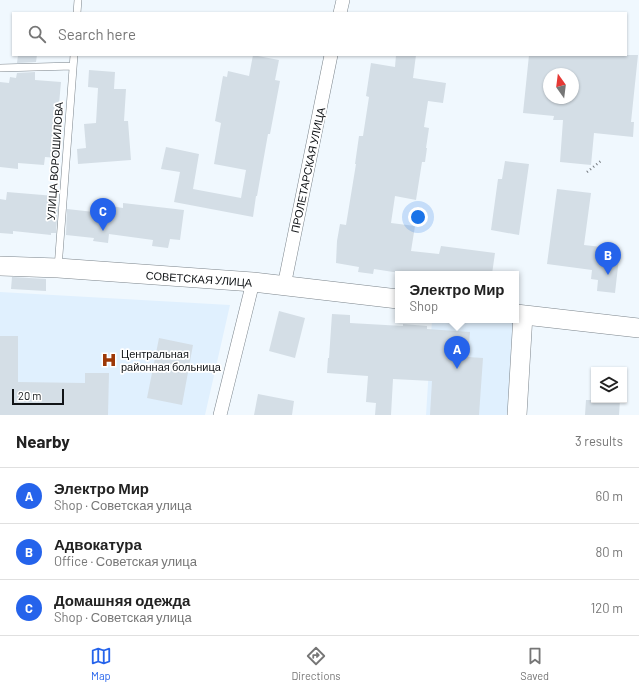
<!DOCTYPE html>
<meta charset="utf-8">
<style>
body{margin:0;font-family:Barlow,sans-serif;background:#f6f6f6;color:#222}
.controls{position:absolute;right:12px;bottom:12px;display:grid;overflow:hidden;border-radius:0px;box-shadow:0 1px 3px #0004}
.controls button{width:36px;height:36px;display:grid;place-items:center;padding:0;border:0;border-bottom:1px solid #e0e0e0;background:#fff;color:#222;font:20px sans-serif}
.compass{position:absolute;left:543px;top:68px;width:36px;height:36px;border-radius:50%;background:#fff;box-shadow:0 1px 3px #0004;rotate:346deg}
.scale{position:absolute;left:12px;bottom:10px;width:52px;box-sizing:border-box;padding-left:4px;border:2px solid #111417;border-top:0;font-size:11px;line-height:14px;white-space:nowrap;color:#111417;-webkit-text-stroke:3px #fff;paint-order:stroke}
.you{position:absolute;left:418px;top:217px;width:14px;height:14px;margin:-10px;border:3px solid #fff;border-radius:50%;background:#1a73e8;box-shadow:0 0 0 6px #1a73e833}
.badge{display:grid;place-items:center;width:26px;height:26px;border-radius:50%;background:#2563eb;color:#fff;font-size:13px;font-weight:700}
.pin{position:absolute;translate:-50% -33px;filter:drop-shadow(0 1px 2px #0008)}
.pin::after{content:'';position:absolute;top:21px;width:14px;height:12px;background:inherit;clip-path:polygon(0 0,100% 0,50% 100%)}
.popup{position:absolute;left:395px;top:271px;width:124px;height:52px;box-sizing:border-box;display:grid;place-content:center;border-radius:0px;background:#fff;filter:drop-shadow(0 1px 3px #0005);font-size:13px;white-space:nowrap;color:#767676}
.popup b{font-size:15px;color:#222}
.popup::after{content:'';position:absolute;left:50%;top:100%;margin-left:-8px;border:8px solid transparent;border-top-color:#fff}
.list{margin:0;padding:0;list-style:none}
h2{display:flex;justify-content:space-between;align-items:center;height:52px;margin:0;padding:0 16px;font-size:17px}
h2 small{font-size:13px;font-weight:400;color:#767676}
.list li{display:grid;grid-template-columns:26px 1fr auto;gap:12px;align-items:center;box-sizing:border-box;height:56px;padding:0 16px;border-top:1px solid #e0e0e0}
.list b{display:block;font-size:15px;white-space:nowrap}
.list p{margin:0;font-size:13px;white-space:nowrap;color:#767676}
.list em{font-size:13px;font-style:normal;color:#767676}
.icon{flex:none;width:22px;height:22px;fill:none;stroke:currentColor;stroke-width:2;stroke-linecap:round;stroke-linejoin:round}
.map{position:relative;flex:none;width:639px;height:415px;overflow:hidden}
.search{position:absolute;background:#fff;box-shadow:0 1px 3px #0004;left:12px;right:12px;top:12px;height:44px;display:flex;align-items:center;gap:10px;box-sizing:border-box;padding:0 14px;border-radius:0px;color:#767676;font-size:15px}
.sheet{height:220px;background:#fff}
nav{display:flex;justify-content:space-around;align-items:center;box-sizing:border-box;height:56px;border-top:1px solid #e0e0e0;background:#fff;font-size:11px;color:#767676}
nav a{display:grid;justify-items:center;gap:2px}
nav .on{color:#2563eb}
.map>svg:first-child{display:block}
.built{fill:#e0f0fe}
.building{fill:#d4dee6;fill-rule:evenodd}
.lines{fill:none;stroke-linecap:round;stroke-linejoin:round}
.lane-casing{stroke:#7c858c;stroke-width:8}
.street-casing{stroke:#7c858c;stroke-width:14}
.secondary-casing{stroke:#7c858c;stroke-width:20}
.path{stroke:#767b80;stroke-width:2.5;stroke-dasharray:1 3;stroke-linecap:butt}
.lane{stroke:#fff;stroke-width:7}
.street{stroke:#fff;stroke-width:13}
.secondary{stroke:#fff;stroke-width:19}
.labels{text-anchor:middle;stroke-width:3.5;stroke-linejoin:round;paint-order:stroke}
.street-label{font-size:11px;fill:#111417;stroke:#fff}
.poi-label{font-size:11px;fill:#111417;stroke:#fff;text-anchor:start}
</style>
<div class="map">
<svg width="639" height="415" viewBox="0 0 639 415">
<rect width="100%" height="100%" fill="#f0f8fe"/>
<path class="built" d="M 0,292 L 230,305 L 205,415 L 0,415 Z
M 432,320 L 508,320 L 515,321 L 509,415 L 426,415 Z"/>
<path class="building" d="M 18,55 L 37,55 L 36,62 L 17,63 Z
M 253,55 L 279,60 L 275,80 L 280,81 L 270,134 L 268,134 L 257,196 L 256,196 L 253,217 L 174,202 L 180,172 L 161,169 L 166,147 L 199,154 L 193,189 L 241,198 L 246,170 L 214,164 L 221,123 L 215,121 L 223,76 L 227,77 L 228,71 L 249,76 Z
M 396,55 L 416,55 L 413,78 L 446,83 L 443,103 L 428,101 L 424,127 L 429,128 L 426,148 L 427,148 L 425,162 L 422,162 L 416,200 L 395,196 L 391,223 L 415,226 L 411,251 L 439,254 L 441,246 L 495,253 L 492,274 L 406,274 L 374,269 L 373,274 L 358,272 L 359,267 L 336,263 L 337,241 L 340,224 L 346,225 L 356,164 L 355,164 L 359,136 L 363,136 L 369,97 L 366,96 L 371,63 L 395,67 Z
M 529,55 L 638,55 L 631,122 L 634,122 L 633,137 L 594,133 L 591,165 L 560,162 L 563,120 L 553,120 L 554,116 L 523,113 ZM 549,74 L 573,74 L 573,98 L 549,98 Z
M 89,70 L 115,72 L 114,89 L 126,89 L 124,121 L 128,121 L 131,160 L 78,164 L 77,149 L 86,148 L 84,124 L 96,123 L 98,88 L 88,87 Z
M 35,72 L 35,80 L 61,82 L 57,126 L 59,126 L 57,158 L 45,157 L 44,165 L 18,163 L 18,169 L 0,167 L 0,82 L 9,83 L 10,77 L 16,78 L 17,73 Z
M 505,161 L 529,164 L 519,235 L 491,230 L 498,179 L 502,179 Z
M 557,189 L 591,193 L 584,245 L 620,249 L 615,293 L 597,291 L 598,280 L 591,279 L 592,270 L 547,264 Z
M 7,192 L 55,196 L 54,207 L 58,207 L 56,233 L 51,233 L 51,235 L 13,231 L 13,234 L 0,233 L 0,199 L 6,200 Z
M 123,203 L 184,210 L 180,240 L 170,239 L 168,248 L 152,246 L 153,240 L 109,234 L 108,243 L 93,241 L 94,238 L 66,235 L 67,209 L 103,213 L 104,205 L 123,208 Z
M 12,277 L 46,279 L 46,291 L 11,289 Z
M 279,311 L 305,318 L 295,358 L 269,351 Z
M 332,314 L 350,315 L 350,323 L 403,326 L 403,324 L 427,326 L 427,329 L 470,332 L 468,357 L 483,358 L 479,415 L 430,415 L 432,381 L 393,379 L 391,415 L 375,415 L 376,403 L 366,402 L 368,376 L 327,373 L 328,358 L 329,358 Z
M 0,336 L 18,336 L 18,382 L 85,383 L 85,373 L 109,373 L 108,415 L 0,415 Z
M 159,338 L 193,345 L 182,405 L 147,398 Z
M 258,394 L 294,401 L 292,415 L 254,415 Z
M 586,400 L 620,400 L 619,415 L 585,415 Z"/>
<g class="lines">
<g class="lane-casing">
<path id="lane" d="M 77,13 L 78,0
M 0,68 L 73,66
M 58,268 L 74,55"/>
</g>
<g class="street-casing">
<path id="street" d="M 340,13 L 343,0
M 284,286 L 331,55
M 220,415 L 253,282"/>
</g>
<g class="secondary-casing">
<path id="secondary" d="M 0,266 L 58,268 L 253,282 L 398,299
M 516,314 L 639,328
M 517,415 L 523,315"/>
</g>
<path class="path" d="M 587,172 L 602,160"/>
<use href="#lane" class="lane"/>
<use href="#street" class="street"/>
<use href="#secondary" class="secondary"/>
</g>
<defs>
<g id="hospital-bare" transform="scale(1.2)"><path d="M-5-5h3v3.5h4V-5h3V5h-3V1.5h-4V5h-3Z" fill="#9d3807" stroke="#fff" stroke-width="2.5" paint-order="stroke"/></g>
</defs>
<g fill-rule="evenodd">
<use href="#hospital-bare" x="109" y="360"/>
</g>
<g class="labels">
<g class="street-label">
<text transform="translate(55 161) rotate(-86)" y="4">УЛИЦА ВОРОШИЛОВА</text>
<text transform="translate(308 170) rotate(-78)" y="4">ПРОЛЕТАРСКАЯ УЛИЦА</text>
<text transform="translate(199 279) rotate(4)" y="4">СОВЕТСКАЯ УЛИЦА</text>
</g>
<g class="poi-label">
<text x="121" y="358">Центральная<tspan x="121" dy="13">районная больница</tspan></text>
</g>
</g>
</svg>
<div class="controls">
<button><svg class="icon" aria-label="layers" viewBox="0 0 24 24"><path d="M12 4l9 5-9 5-9-5zM3 14l9 5 9-5"/></svg></button>
</div>
<svg class="compass" viewBox="-18 -18 36 36"><path d="M0-13l5 13h-10z" fill="#e53935"/><path d="M0 13l5-13h-10z" fill="#767676"/></svg>
<div class="scale">20 m</div>
<div class="you"></div>
<div class="pin badge" style="left:457px;top:369px">A</div>
<div class="popup"><b>Электро Мир</b>Shop</div>
<div class="pin badge" style="left:608px;top:275px">B</div>
<div class="pin badge" style="left:103px;top:231px">C</div>
<div class="search"><svg class="icon" aria-label="search" viewBox="0 0 24 24"><circle cx="10" cy="10" r="6"/><path d="M15 15l6 6"/></svg>Search here</div>
</div>
<section class="sheet">
<h2>Nearby<small>3 results</small></h2>
<ul class="list">
<li><span class="badge">A</span><div><b>Электро Мир</b><p>Shop · Советская улица</p></div><em>60 m</em></li>
<li><span class="badge">B</span><div><b>Адвокатура</b><p>Office · Советская улица</p></div><em>80 m</em></li>
<li><span class="badge">C</span><div><b>Домашняя одежда</b><p>Shop · Советская улица</p></div><em>120 m</em></li>
</ul>
</section>
<nav>
<a class="on"><svg class="icon" aria-label="map" viewBox="0 0 24 24"><path d="M3 6l6-2 6 2 6-2v14l-6 2-6-2-6 2zM9 4v14M15 6v14"/></svg>Map</a>
<a><svg class="icon" aria-label="directions" viewBox="0 0 24 24"><path d="M12 3l9 9-9 9-9-9zM9 14v-3h6M13 9l2 2-2 2"/></svg>Directions</a>
<a><svg class="icon" aria-label="saved" viewBox="0 0 24 24"><path d="M7 4h10v16l-5-4-5 4z"/></svg>Saved</a>
</nav>
